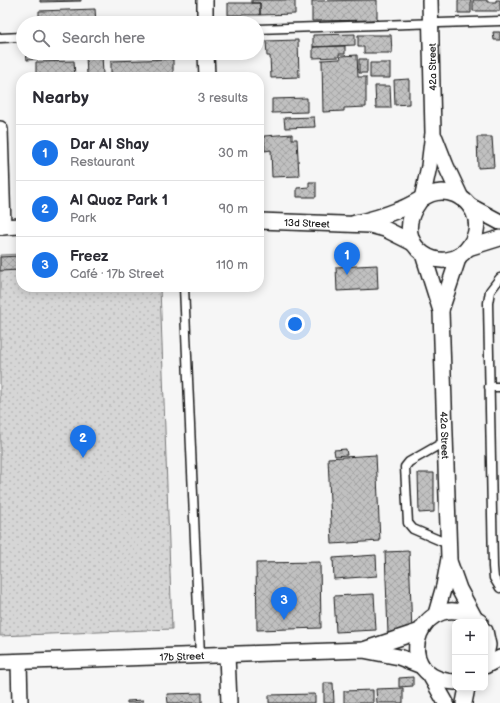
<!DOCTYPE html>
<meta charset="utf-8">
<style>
body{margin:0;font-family:"Balsamiq Sans",sans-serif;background:#f7f7f7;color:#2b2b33}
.controls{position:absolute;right:12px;bottom:12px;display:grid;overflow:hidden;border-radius:8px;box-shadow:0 2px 10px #0003}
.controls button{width:36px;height:36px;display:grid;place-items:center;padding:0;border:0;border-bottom:1px solid #e1e1e2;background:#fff;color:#2b2b33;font:20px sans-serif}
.you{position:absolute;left:295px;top:324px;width:14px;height:14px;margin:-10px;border:3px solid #fff;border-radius:50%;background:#1a73e8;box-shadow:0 0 0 6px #1a73e833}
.badge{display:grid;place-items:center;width:26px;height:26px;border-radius:50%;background:#1a73e8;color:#fff;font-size:13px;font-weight:700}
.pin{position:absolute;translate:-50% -33px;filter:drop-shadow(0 1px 2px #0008)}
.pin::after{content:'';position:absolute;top:21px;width:14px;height:12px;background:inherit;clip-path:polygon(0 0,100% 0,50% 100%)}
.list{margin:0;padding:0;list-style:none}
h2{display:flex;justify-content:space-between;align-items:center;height:52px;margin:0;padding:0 16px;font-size:17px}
h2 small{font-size:13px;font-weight:400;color:#7c7c81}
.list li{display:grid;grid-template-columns:26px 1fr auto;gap:12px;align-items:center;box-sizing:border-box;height:56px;padding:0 16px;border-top:1px solid #e1e1e2}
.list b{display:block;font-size:15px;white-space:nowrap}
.list p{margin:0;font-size:13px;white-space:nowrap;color:#7c7c81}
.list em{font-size:13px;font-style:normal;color:#7c7c81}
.icon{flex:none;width:22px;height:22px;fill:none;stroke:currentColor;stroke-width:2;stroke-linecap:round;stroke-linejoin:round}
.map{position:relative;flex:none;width:500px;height:703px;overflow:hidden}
.search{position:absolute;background:#fff;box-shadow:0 2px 10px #0003;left:16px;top:16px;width:248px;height:44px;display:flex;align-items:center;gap:10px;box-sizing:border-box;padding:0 14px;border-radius:22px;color:#7c7c81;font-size:15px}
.panel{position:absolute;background:#fff;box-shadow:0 2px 10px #0003;left:16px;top:72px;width:248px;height:220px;border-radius:16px}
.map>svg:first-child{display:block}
.park{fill:url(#park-dots);stroke:#797979}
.building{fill:url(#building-cross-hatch);stroke:#1c1c1c}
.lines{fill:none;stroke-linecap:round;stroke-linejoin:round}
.lane-casing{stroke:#1c1c1c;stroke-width:11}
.street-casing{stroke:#1c1c1c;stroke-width:18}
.lane{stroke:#fff;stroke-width:8}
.street{stroke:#fff;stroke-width:15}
.labels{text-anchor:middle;stroke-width:3;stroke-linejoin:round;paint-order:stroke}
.street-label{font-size:10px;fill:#1c1c1c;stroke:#fff}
</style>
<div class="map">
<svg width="500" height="703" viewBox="0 0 500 703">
<defs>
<pattern id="park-dots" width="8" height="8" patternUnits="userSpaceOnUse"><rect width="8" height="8" fill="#d6d6d6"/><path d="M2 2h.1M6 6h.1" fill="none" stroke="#b7b7b7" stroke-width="1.8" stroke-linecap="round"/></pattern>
<pattern id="building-cross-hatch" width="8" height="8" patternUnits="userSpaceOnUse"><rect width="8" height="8" fill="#c0c0c0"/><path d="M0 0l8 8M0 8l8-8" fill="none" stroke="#a4a4a4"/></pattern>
</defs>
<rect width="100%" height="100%" fill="#f6f6f6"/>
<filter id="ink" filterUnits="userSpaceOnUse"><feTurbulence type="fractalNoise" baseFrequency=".025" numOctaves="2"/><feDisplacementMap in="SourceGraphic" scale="8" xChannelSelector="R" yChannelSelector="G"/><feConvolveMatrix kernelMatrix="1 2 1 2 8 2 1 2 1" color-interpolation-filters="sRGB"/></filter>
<g filter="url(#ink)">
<path class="park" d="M 21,254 L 21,287 L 160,287 L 172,629 L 0,636 L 0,255 Z"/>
<path class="building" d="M 40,0 L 81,0 L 81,1 L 40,2 Z
M 252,0 L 295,0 L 295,14 L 260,15 L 260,3 L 252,3 Z
M 377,0 L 377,20 L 312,21 L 312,1 Z
M 458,0 L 471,0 L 471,13 L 458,13 Z
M 473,0 L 487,0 L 487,2 L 496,2 L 496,0 L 500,0 L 500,11 L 473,11 Z
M 228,3 L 260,3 L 260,15 L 228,15 Z
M 95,9 L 96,23 L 39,23 L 39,11 Z
M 493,32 L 500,32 L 500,40 L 494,40 Z
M 355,34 L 355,45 L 313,47 L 313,35 Z
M 358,35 L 391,35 L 392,53 L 364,53 L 364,47 L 358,47 Z
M 298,40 L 299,77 L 271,78 L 270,56 L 267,56 L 266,41 Z
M 345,46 L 345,54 L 339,54 L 339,57 L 313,58 L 313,47 Z
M 26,53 L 56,53 L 56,58 L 27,60 Z
M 59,53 L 102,53 L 103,75 L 87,75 L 86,56 L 59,57 Z
M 138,53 L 183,53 L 183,55 L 138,57 Z
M 357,55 L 358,77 L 366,77 L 366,107 L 344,108 L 344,111 L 323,112 L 322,60 L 340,59 L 341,56 Z
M 173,59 L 173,77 L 111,77 L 111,61 Z
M 359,59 L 367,59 L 367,73 L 359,73 Z
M 74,61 L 75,77 L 36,77 L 36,62 Z
M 370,63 L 390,63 L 390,78 L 370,78 Z
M 409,79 L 409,104 L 395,105 L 394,80 Z
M 375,86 L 390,86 L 391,108 L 376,108 Z
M 307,98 L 307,112 L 272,113 L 272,99 Z
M 314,117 L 315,127 L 285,128 L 284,118 Z
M 292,134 L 292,139 L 297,139 L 299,176 L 272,177 L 271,150 L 265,151 L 264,136 Z
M 477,137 L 492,137 L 494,167 L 478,168 Z
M 309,182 L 316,182 L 316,197 L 297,197 L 297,188 L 309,187 Z
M 19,256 L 20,270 L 0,271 L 0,257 Z
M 377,265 L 378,289 L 337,291 L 336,267 Z
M 346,449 L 347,455 L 335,456 L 334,450 Z
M 376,455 L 380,541 L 332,544 L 328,458 Z
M 418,473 L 434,473 L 434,512 L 419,513 Z
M 409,551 L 412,633 L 388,634 L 385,552 Z
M 376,555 L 377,576 L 334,579 L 333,558 Z
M 320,562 L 321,628 L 257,630 L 256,563 Z
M 374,594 L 376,630 L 336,632 L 334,596 Z
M 413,677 L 413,686 L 399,687 L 399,678 Z
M 324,683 L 333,683 L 334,703 L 324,703 Z
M 403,688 L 403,703 L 377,703 L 376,689 Z
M 373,690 L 373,703 L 344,703 L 344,691 Z
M 202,693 L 202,703 L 168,703 L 167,694 Z
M 315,694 L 315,703 L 269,703 L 269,695 Z
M 143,700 L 143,703 L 127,703 L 127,701 Z"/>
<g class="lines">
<g class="lane-casing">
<path id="lane" d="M 257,29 L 500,21
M 0,38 L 23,37
M 500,278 L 490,291 L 488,303 L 493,567 L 494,578 L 500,588
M 184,287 L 200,656
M 489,387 L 500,387
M 444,442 L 409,462 L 405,467 L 408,523 L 413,529 L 448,544"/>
</g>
<g class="street-casing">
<g id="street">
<path d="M 205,0 L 205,23"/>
<path d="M 206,53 L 207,77"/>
<path d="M 0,129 L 3,227"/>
<path d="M 435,138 L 446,166 L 461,198"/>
<path d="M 422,199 L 429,166 L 433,133 L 430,0"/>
<path d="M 470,206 L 500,222"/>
<path id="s1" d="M 259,221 L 370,225 L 385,229 L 413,243"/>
<path d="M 355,223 C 371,220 386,215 401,209 C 412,205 421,198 431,194 C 447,188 465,196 473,211 C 479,222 477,235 470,245 C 447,281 386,247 419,202"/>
<path d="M 0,227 L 21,226"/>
<path d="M 468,248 L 500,238"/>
<path id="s2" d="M 423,254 L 441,311 L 449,558 L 444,586 L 436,614"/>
<path d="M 441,310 L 459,256"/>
<path d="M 449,561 L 459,589 L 474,617"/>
<path d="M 485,631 L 488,645 L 485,660"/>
<path d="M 366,649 L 420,631"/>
<path d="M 227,655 L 229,703"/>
<path id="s3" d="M 0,662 L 363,650 L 399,657 L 422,666"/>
<path d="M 19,662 L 20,703"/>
<path d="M 485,666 L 500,658"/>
<path d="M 430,675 L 446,703"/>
<path d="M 455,682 C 384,678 423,578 480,622"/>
<path d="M 464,703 L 467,688"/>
</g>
</g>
<use href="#lane" class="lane"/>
<use href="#street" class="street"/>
</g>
</g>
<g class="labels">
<g class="street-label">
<text transform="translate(432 67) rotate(-91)" y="4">42a Street</text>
<text dy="4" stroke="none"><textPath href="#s1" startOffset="48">13d Street</textPath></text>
<text dy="4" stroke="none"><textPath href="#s2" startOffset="184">42a Street</textPath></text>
<text dy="4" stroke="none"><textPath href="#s3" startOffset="182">17b Street</textPath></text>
</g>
</g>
</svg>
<div class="controls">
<button>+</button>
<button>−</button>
</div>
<div class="you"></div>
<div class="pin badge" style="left:347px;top:275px">1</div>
<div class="pin badge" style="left:83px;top:458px">2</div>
<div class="pin badge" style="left:284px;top:620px">3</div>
<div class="search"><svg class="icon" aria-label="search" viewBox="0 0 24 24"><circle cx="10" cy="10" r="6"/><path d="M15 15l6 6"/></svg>Search here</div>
<section class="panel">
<h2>Nearby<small>3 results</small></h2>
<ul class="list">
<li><span class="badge">1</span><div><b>Dar Al Shay</b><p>Restaurant</p></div><em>30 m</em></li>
<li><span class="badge">2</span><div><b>Al Quoz Park 1</b><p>Park</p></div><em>90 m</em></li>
<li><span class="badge">3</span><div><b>Freez</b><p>Café · 17b Street</p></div><em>110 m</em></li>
</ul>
</section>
</div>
